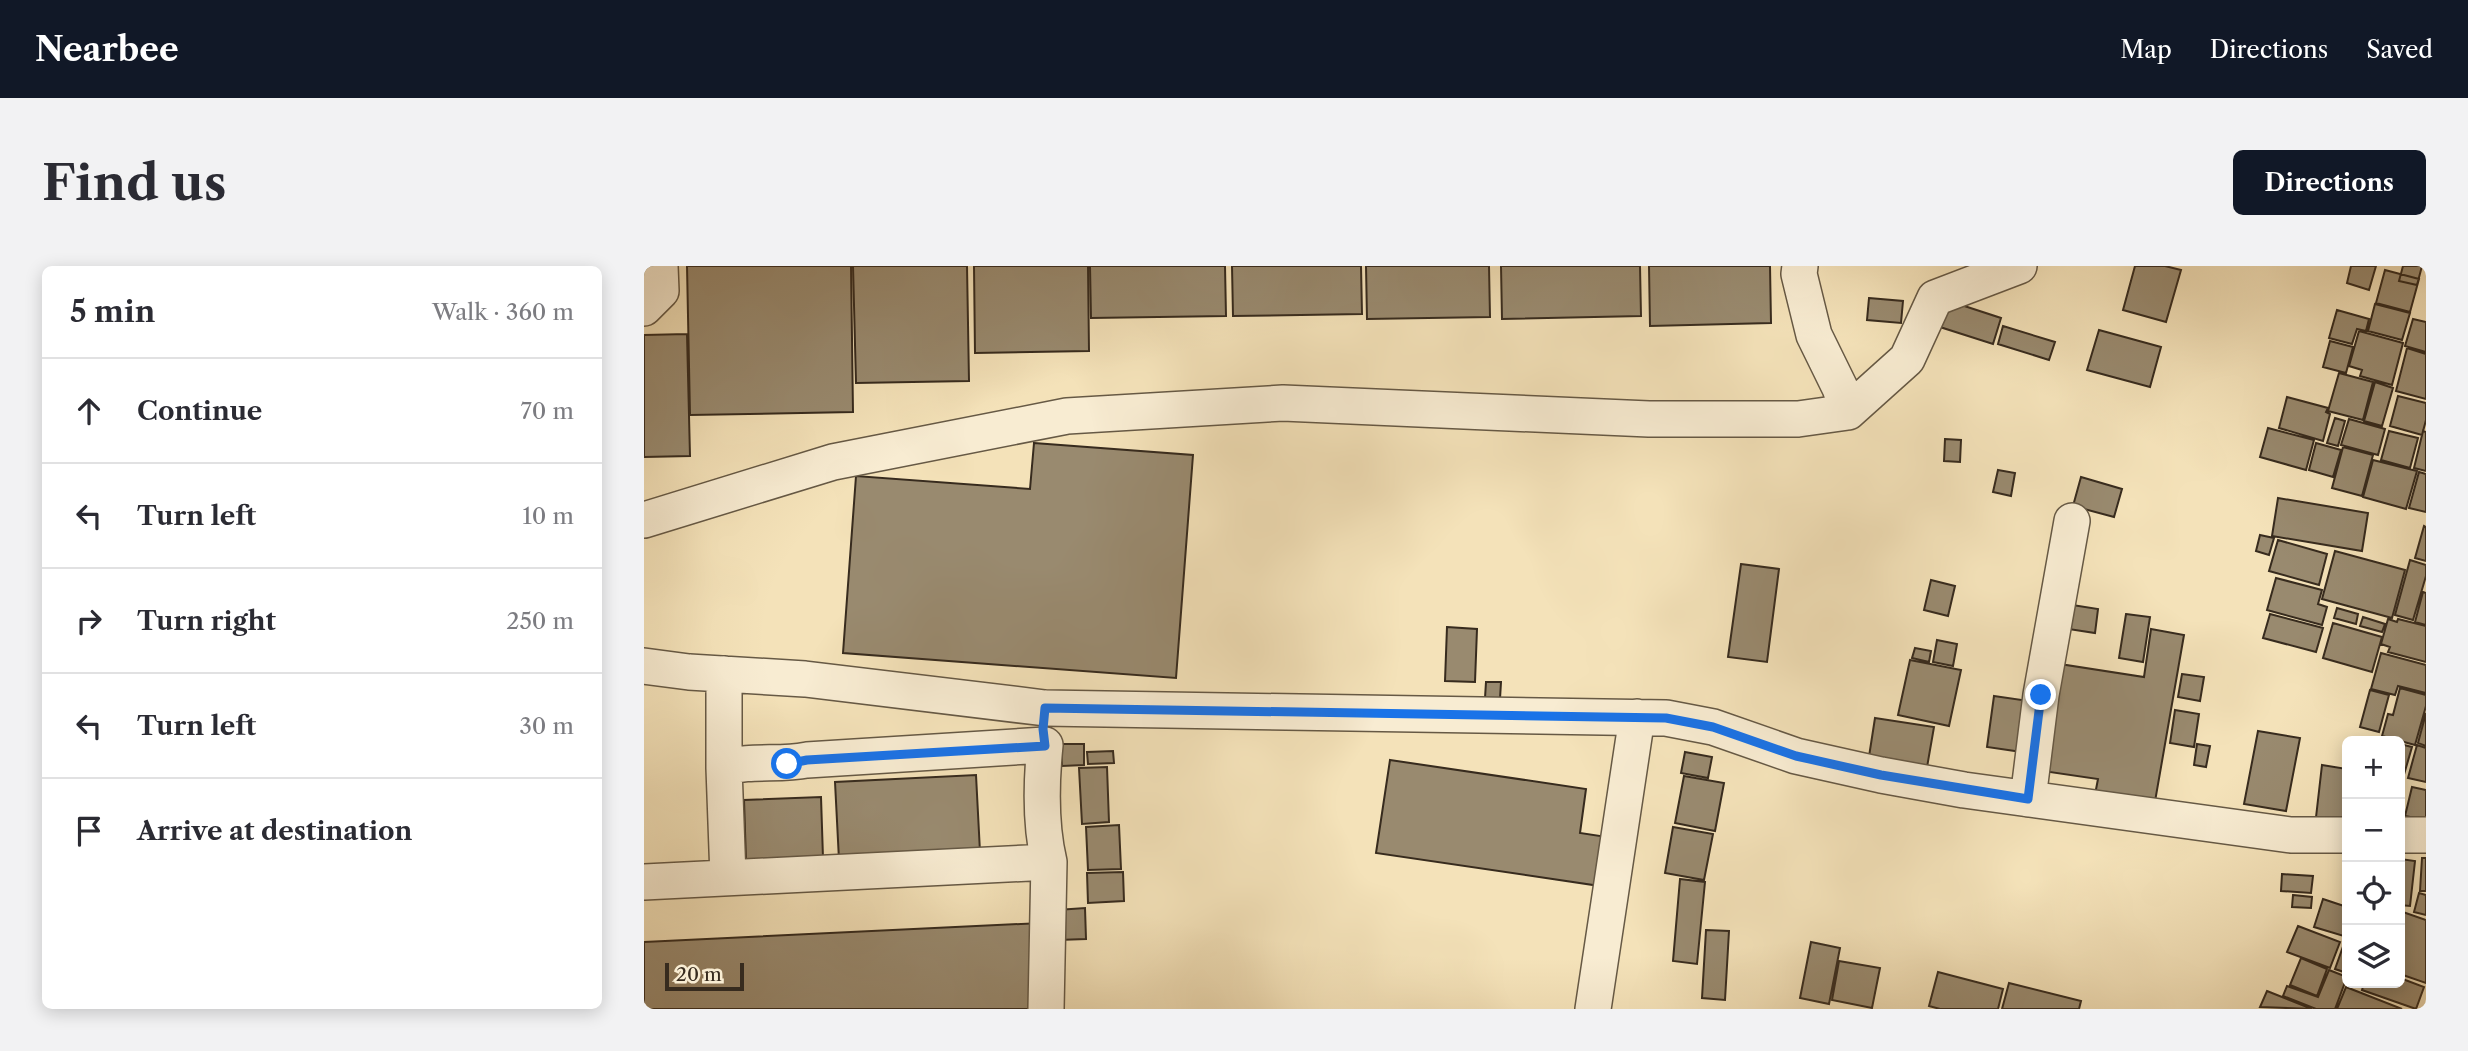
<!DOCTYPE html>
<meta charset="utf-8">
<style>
body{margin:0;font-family:"Libre Caslon Text",serif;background:#f2f2f3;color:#2b2b33}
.controls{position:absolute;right:21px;bottom:21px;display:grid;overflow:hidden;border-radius:10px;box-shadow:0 4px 18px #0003}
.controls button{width:63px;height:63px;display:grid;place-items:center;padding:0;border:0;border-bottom:2px solid #e1e1e2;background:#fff;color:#2b2b33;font:35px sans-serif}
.scale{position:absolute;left:21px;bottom:18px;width:79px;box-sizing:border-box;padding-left:7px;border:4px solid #372b1e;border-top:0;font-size:19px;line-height:24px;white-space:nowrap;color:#372b1e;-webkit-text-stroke:5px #f8ecd2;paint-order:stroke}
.stop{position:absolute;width:21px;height:21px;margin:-16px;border:5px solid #1a73e8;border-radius:50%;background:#fff}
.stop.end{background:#1a73e8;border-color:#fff;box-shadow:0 2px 7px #0008}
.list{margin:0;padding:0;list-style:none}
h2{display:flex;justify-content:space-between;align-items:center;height:91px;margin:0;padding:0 28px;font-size:30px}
h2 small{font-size:23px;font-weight:400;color:#7c7c81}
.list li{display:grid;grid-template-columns:46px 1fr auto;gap:21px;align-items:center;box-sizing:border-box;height:105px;padding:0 28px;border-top:2px solid #e1e1e2}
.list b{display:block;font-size:26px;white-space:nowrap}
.list em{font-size:23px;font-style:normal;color:#7c7c81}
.icon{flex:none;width:38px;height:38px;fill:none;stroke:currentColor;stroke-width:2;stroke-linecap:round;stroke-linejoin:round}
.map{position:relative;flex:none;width:1782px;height:743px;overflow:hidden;border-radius:10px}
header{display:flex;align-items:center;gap:42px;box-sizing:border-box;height:98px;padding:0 35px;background:#111827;color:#fff}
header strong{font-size:33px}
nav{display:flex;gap:38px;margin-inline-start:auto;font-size:24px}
.intro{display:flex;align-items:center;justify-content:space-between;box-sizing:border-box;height:168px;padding:0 42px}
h1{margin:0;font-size:49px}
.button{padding:18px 32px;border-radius:10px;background:#111827;color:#fff;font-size:24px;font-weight:700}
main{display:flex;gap:42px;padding:0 42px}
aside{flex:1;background:#fff;border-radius:10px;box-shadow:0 4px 18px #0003}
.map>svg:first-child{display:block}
.building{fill:#998a6f;stroke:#372b1e;stroke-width:2}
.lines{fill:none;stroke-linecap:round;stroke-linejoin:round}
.minor-casing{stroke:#665945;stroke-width:38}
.minor{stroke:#f8ecd2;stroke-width:35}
.route{stroke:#1a73e8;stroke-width:9}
</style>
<header>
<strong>Nearbee</strong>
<nav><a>Map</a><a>Directions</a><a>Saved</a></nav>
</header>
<div class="intro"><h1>Find us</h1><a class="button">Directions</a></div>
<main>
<aside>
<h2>5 min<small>Walk · 360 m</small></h2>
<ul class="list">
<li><svg class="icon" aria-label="ahead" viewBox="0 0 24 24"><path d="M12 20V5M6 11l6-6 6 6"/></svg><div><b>Continue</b></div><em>70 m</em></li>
<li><svg class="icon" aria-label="left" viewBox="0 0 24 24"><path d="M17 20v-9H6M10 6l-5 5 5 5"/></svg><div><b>Turn left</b></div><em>10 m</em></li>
<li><svg class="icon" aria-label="right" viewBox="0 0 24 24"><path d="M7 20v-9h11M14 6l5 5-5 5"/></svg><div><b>Turn right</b></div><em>250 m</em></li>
<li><svg class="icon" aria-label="left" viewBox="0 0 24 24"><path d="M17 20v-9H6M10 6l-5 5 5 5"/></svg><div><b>Turn left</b></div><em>30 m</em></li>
<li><svg class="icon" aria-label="arrive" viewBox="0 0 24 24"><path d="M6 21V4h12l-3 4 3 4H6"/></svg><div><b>Arrive at destination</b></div></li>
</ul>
</aside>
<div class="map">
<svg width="1782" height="743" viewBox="0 0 1782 743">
<rect width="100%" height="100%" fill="#f4e2b9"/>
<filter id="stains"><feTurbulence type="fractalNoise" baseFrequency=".00286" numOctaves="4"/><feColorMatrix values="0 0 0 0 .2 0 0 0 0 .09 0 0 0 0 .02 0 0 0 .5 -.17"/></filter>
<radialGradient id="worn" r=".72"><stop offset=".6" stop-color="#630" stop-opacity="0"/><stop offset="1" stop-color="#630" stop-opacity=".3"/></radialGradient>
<path class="building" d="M 43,0 L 207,0 L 209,146 L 46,149 Z
M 209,0 L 323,0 L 325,115 L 212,117 Z
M 330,0 L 444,0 L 445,85 L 331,87 Z
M 446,0 L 581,0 L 582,50 L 447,52 Z
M 588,0 L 717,0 L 718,48 L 589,50 Z
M 722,0 L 845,0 L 846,51 L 723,53 Z
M 857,0 L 996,0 L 997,50 L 858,53 Z
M 1005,0 L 1126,0 L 1127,57 L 1006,60 Z
M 1491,0 L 1521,0 L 1537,4 L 1522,56 L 1479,44 Z
M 1707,0 L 1732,0 L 1725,24 L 1703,17 Z
M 1759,0 L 1778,0 L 1773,19 L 1755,15 Z
M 1741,4 L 1775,13 L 1766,46 L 1732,37 Z
M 1225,32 L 1259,35 L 1257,57 L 1223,54 Z
M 1305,35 L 1357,52 L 1349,78 L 1296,61 Z
M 1731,38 L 1766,47 L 1758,74 L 1724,65 Z
M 1693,44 L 1725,53 L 1722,65 L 1713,63 L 1708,78 L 1685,72 Z
M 1769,53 L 1782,56 L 1782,86 L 1761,80 Z
M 1359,60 L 1411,76 L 1405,94 L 1354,78 Z
M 1455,64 L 1517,81 L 1506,121 L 1443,104 Z
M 1715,65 L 1759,77 L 1748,119 L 1716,110 L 1718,104 L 1705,100 Z
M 43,68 L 46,190 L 0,191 L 0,69 Z
M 1686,75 L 1709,81 L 1702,107 L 1679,101 Z
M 1763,82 L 1782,88 L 1782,133 L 1752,125 Z
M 1695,107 L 1729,116 L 1719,154 L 1684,145 Z
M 1731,116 L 1749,122 L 1738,160 L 1720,155 Z
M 1754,130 L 1782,137 L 1782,154 L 1778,169 L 1746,160 Z
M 1643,131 L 1684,142 L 1682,146 L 1686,148 L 1679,175 L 1635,162 Z
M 1691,152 L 1701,155 L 1694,180 L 1683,177 Z
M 1705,153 L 1741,163 L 1734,189 L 1697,179 Z
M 1624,162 L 1670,174 L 1662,204 L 1616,191 Z
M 1745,165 L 1774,172 L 1766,202 L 1737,194 Z
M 1779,165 L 1782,166 L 1782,205 L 1770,202 Z
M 1301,173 L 1317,174 L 1316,196 L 1300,195 Z
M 390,177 L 549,189 L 532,412 L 199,387 L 212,210 L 386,223 Z
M 1672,177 L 1697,184 L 1689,211 L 1665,204 Z
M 1699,181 L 1729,189 L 1718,230 L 1688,222 Z
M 1729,194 L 1773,205 L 1762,243 L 1719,231 Z
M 1354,204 L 1371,207 L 1367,230 L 1349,226 Z
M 1775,206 L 1782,208 L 1782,246 L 1765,242 Z
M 1437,211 L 1478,223 L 1470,251 L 1429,240 Z
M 1634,232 L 1724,247 L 1718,285 L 1628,270 Z
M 1780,260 L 1782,261 L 1782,295 L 1771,292 Z
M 1616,269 L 1630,272 L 1625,289 L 1612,285 Z
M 1634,274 L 1683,288 L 1675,319 L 1625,305 Z
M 1691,285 L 1761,304 L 1748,352 L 1678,333 Z
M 1766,294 L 1782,299 L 1782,310 L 1769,354 L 1751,349 Z
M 1097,298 L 1135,303 L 1123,396 L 1084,391 Z
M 1632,312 L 1678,324 L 1674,338 L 1683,341 L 1678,359 L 1623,344 Z
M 1287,314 L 1311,320 L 1304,350 L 1280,344 Z
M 1779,326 L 1782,327 L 1782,359 L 1771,356 Z
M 1422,338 L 1454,343 L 1451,367 L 1418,362 Z
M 1693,342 L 1714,348 L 1712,358 L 1690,352 Z
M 1482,348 L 1506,351 L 1499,396 L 1475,392 Z
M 1626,348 L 1679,362 L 1672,386 L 1619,372 Z
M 1719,351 L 1741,358 L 1738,366 L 1716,360 Z
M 1744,353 L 1753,356 L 1754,353 L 1782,360 L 1782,396 L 1744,386 L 1746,381 L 1737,378 Z
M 1689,357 L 1738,371 L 1728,406 L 1679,392 Z
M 803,361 L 833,363 L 831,416 L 801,415 Z
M 1507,363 L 1540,369 L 1509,547 L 1449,539 L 1454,513 L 1392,504 L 1409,397 L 1500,411 Z
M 1293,374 L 1313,378 L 1309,400 L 1289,396 Z
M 1271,382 L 1287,385 L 1285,396 L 1268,392 Z
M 1737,387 L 1782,399 L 1782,427 L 1754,420 L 1751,429 L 1727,423 Z
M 1266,394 L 1317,404 L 1305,460 L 1254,449 Z
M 1538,408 L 1560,411 L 1556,435 L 1534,431 Z
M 842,416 L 857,416 L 856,433 L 841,432 Z
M 1756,422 L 1782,429 L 1782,440 L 1771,479 L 1738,470 L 1744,448 L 1749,449 Z
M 1726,424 L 1745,429 L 1735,466 L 1716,461 Z
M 1350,430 L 1385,435 L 1378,486 L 1343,481 Z
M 1531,444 L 1555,448 L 1550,481 L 1526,477 Z
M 1782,447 L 1782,480 L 1774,477 Z
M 1231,452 L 1290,461 L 1282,507 L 1224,497 Z
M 1614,465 L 1656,472 L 1642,545 L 1600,538 Z
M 417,478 L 440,478 L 440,499 L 418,500 Z
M 1553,478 L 1566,480 L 1562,501 L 1550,499 Z
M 1756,478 L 1768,481 L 1759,512 L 1756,511 Z
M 1773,479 L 1782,482 L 1782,516 L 1764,512 Z
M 469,485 L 470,497 L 444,498 L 443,486 Z
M 1041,486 L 1068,491 L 1064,512 L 1037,507 Z
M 746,494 L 942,523 L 936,567 L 963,571 L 956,620 L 732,587 Z
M 1678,499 L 1703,503 L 1703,556 L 1671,560 Z
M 463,501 L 465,556 L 438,558 L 435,502 Z
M 332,509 L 336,586 L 195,594 L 191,516 Z
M 1040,510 L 1080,517 L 1071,565 L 1031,557 Z
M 1768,521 L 1782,524 L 1782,554 L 1761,550 Z
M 177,531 L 179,592 L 102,595 L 100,534 Z
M 475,559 L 477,603 L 444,604 L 442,561 Z
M 1029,561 L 1069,568 L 1060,614 L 1021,607 Z
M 1778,592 L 1782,592 L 1782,625 L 1776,625 Z
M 1756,593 L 1771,595 L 1766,640 L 1756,639 Z
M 479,606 L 480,635 L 444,637 L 443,607 Z
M 1638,608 L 1669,610 L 1667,627 L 1637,625 Z
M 1036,613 L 1061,616 L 1053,698 L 1029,695 Z
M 1775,627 L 1782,629 L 1782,649 L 1770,646 Z
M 1649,629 L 1668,631 L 1667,642 L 1648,641 Z
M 1679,633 L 1703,641 L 1703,671 L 1670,661 Z
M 441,642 L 442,673 L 414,674 L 413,644 Z
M 1756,645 L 1782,654 L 1782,717 L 1756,708 Z
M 397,657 L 388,743 L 0,743 L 0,676 Z
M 1654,660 L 1696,676 L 1686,702 L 1643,686 Z
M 1062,664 L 1085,665 L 1081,734 L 1058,732 Z
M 1701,675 L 1703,676 L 1703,707 L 1691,703 Z
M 1167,676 L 1196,682 L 1185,738 L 1156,732 Z
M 1657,692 L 1683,703 L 1673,730 L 1646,719 Z
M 1195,695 L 1236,702 L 1228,742 L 1188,734 Z
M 1685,704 L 1703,711 L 1691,743 L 1672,743 L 1639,730 L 1643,720 L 1674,731 Z
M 1294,706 L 1359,723 L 1354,743 L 1296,743 L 1285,740 Z
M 1756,712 L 1780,721 L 1772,743 L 1718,724 L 1720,717 L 1756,717 Z
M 1365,717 L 1437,735 L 1435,743 L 1358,743 Z
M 1702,721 L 1758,743 L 1693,743 Z
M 1623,725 L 1668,743 L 1616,741 Z"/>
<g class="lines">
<g class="minor-casing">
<path id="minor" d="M 1156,0 L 1155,8 L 1170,69 L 1196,122 L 1204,146
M 0,42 L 17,25 L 16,0
M 0,254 L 189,196 L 423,150 L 639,137 L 1005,153 L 1154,153 L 1204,146 L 1263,93 L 1291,32 L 1375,0
M 0,400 L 45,406 L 161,413 L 401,442 L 1022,452 L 1069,461 L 1152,490 L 1237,509 L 1320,524 L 1647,569 L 1703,569
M 80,408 L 80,502
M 1384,533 L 1397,429 L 1428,255
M 1756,569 L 1782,569
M 0,616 L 405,596 C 396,558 397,518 401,479 L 163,494 C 135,500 107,493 80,502 L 84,611
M 402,743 L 405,596
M 949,743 L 993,451"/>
</g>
<use href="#minor" class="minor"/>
</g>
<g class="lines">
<path class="route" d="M 143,498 L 163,494 L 401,480 L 399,463 L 401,442 L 1022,452 L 1069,461 L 1152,490 L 1237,509 L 1384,533 L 1397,429"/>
</g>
<rect width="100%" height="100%" filter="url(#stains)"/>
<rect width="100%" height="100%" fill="url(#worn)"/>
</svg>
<div class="controls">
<button>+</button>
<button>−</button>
<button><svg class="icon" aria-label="locate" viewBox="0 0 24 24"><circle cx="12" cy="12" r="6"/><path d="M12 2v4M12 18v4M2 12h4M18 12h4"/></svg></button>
<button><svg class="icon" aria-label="layers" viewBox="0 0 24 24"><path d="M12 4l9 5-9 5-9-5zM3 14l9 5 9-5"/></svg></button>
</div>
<div class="scale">20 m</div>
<div class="stop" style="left:143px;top:498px"></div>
<div class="stop end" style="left:1397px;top:429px"></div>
</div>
</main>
